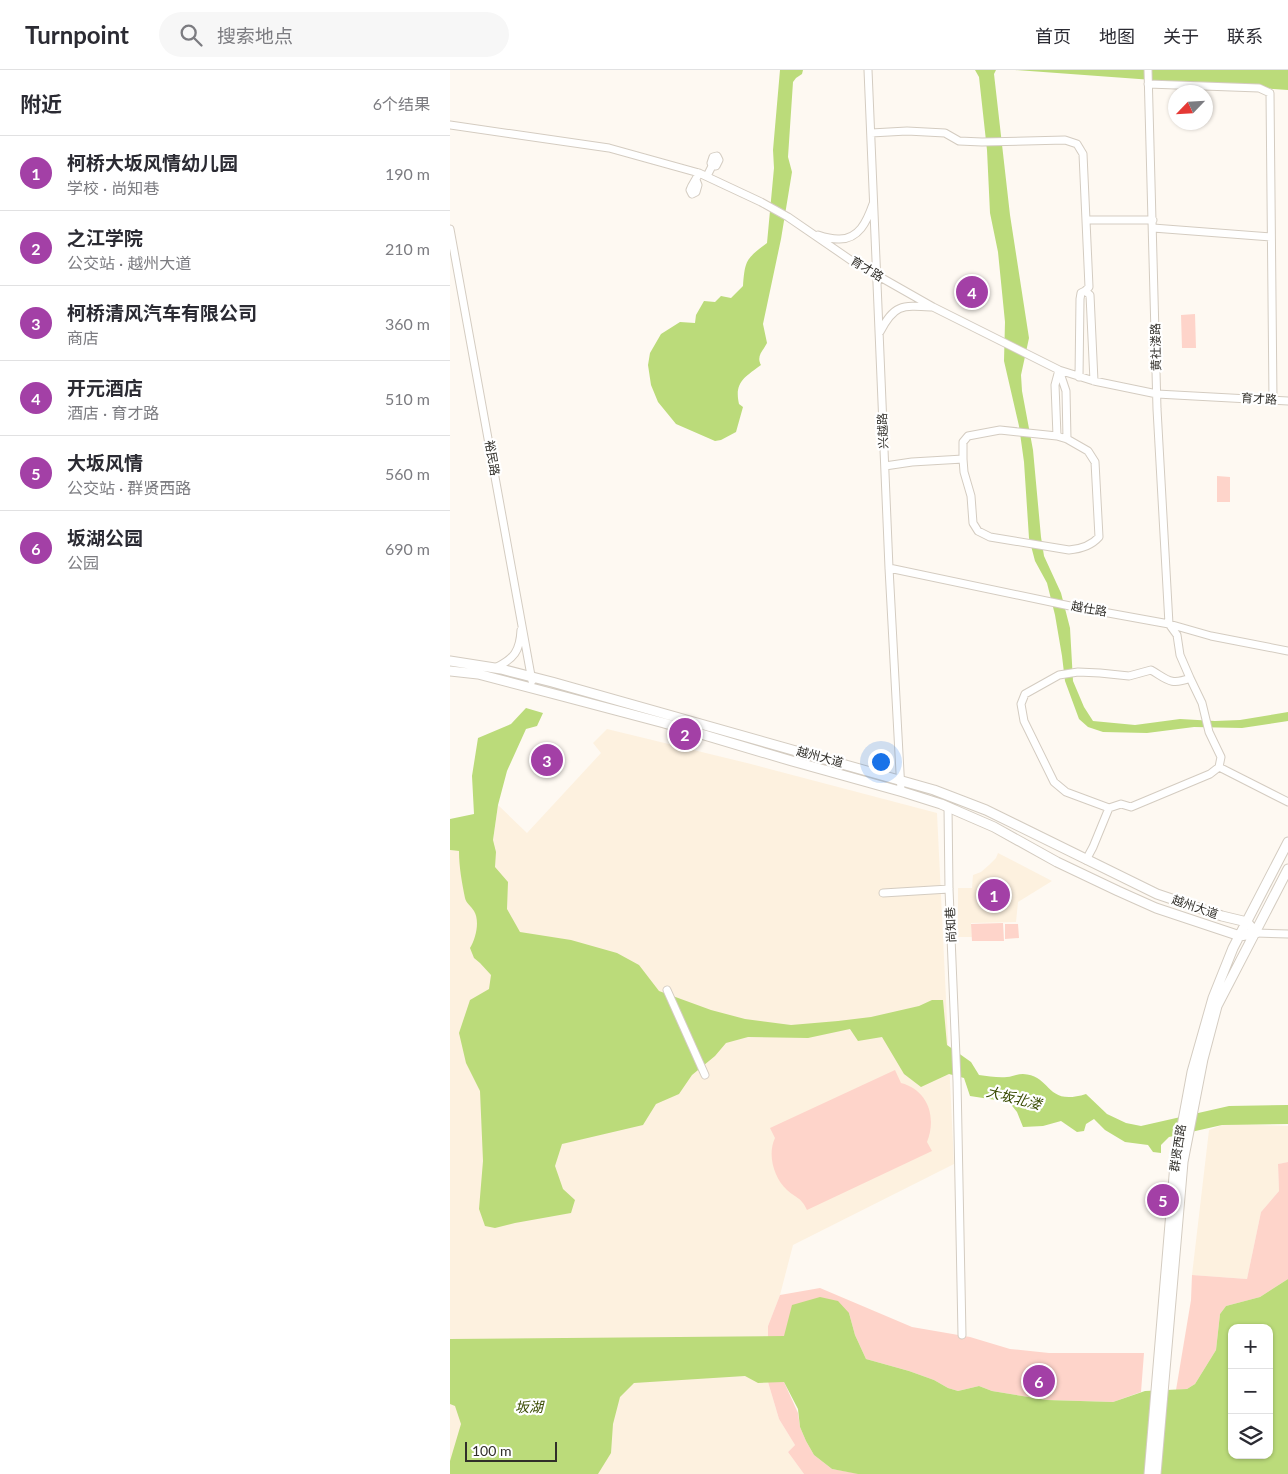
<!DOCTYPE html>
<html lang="zh">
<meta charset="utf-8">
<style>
body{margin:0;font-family:Lato,"Noto Sans SC",sans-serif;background:#f7f7f7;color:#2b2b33}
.controls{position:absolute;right:15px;bottom:15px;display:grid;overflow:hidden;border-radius:10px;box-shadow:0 1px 4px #0004}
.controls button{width:45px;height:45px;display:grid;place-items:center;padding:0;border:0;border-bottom:1px solid #e1e1e2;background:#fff;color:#2b2b33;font:25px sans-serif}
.compass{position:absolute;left:718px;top:15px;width:45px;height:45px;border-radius:50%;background:#fff;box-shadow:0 1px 4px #0004;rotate:245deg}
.scale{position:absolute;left:15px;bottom:12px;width:92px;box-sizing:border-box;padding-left:5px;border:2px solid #312f2a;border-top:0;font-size:14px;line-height:18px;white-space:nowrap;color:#312f2a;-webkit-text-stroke:4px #fff;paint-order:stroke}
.you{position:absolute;left:430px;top:691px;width:18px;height:18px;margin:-12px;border:4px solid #fff;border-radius:50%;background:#1a73e8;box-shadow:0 0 0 8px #1a73e833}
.badge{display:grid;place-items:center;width:32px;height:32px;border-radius:50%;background:#a340a6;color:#fff;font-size:16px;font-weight:700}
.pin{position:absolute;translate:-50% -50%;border:2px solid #fff;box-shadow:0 1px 5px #0006}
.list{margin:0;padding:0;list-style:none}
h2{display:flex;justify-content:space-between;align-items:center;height:65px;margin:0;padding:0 20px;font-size:21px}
h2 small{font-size:16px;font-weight:400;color:#7c7c81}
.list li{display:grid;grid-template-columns:32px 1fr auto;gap:15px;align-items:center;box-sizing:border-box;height:75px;padding:0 20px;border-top:1px solid #e1e1e2}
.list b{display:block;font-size:19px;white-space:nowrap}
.list p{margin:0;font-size:16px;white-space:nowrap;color:#7c7c81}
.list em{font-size:16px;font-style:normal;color:#7c7c81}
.icon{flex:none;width:28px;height:28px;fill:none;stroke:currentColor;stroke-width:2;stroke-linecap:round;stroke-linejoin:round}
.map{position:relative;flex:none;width:838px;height:1404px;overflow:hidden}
header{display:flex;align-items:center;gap:30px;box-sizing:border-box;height:70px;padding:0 25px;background:#fff;border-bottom:1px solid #e1e1e2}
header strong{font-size:24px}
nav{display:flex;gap:28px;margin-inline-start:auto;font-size:18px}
.search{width:350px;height:45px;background:#f7f7f7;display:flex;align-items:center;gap:12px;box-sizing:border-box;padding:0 18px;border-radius:28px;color:#7c7c81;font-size:19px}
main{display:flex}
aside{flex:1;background:#fff}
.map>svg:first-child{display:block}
.built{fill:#fdf1df}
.green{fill:#fed4ca}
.water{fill:#bbdb7a;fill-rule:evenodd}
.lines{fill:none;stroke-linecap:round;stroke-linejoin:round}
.minor-casing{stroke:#d4ccc1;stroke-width:9}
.major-casing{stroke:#d4ccc1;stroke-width:11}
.minor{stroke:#fff;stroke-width:7}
.major{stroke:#fff;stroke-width:9}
.labels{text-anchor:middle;stroke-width:4.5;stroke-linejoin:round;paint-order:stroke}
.street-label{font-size:12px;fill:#312f2a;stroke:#fff}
.water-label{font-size:14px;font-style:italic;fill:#384a00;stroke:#fff}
</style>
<header>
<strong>Turnpoint</strong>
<div class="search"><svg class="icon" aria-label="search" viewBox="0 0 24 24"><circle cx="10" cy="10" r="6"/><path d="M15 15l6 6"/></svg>搜索地点</div>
<nav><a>首页</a><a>地图</a><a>关于</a><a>联系</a></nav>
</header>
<main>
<aside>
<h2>附近<small>6个结果</small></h2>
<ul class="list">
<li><span class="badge">1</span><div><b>柯桥大坂风情幼儿园</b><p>学校 · 尚知巷</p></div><em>190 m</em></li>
<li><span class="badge">2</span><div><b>之江学院</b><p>公交站 · 越州大道</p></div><em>210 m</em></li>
<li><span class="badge">3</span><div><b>柯桥清风汽车有限公司</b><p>商店</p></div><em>360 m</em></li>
<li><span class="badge">4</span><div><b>开元酒店</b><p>酒店 · 育才路</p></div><em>510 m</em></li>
<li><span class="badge">5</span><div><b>大坂风情</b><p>公交站 · 群贤西路</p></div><em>560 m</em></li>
<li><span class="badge">6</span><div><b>坂湖公园</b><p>公园</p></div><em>690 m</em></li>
</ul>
</aside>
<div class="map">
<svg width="838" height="1404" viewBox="0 0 838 1404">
<rect width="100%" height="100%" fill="#fef9f2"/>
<path class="built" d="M 157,659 L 301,694 L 487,743 L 504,1094 L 343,1175 L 330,1225 L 318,1256 L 318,1312 L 329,1349 L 345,1375 L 338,1382 L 354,1404 L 0,1404 L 0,780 L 9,781 L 43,770 L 48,735 L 77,763 L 151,683 L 143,673 Z
M 548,783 L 602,811 L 568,832 L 566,852 L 521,853 L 522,867 L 508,867 L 508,818 L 522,818 L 523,805 L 531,802 L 539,795 L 546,788 Z
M 785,1054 L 838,1056 L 838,1092 L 828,1094 L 829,1121 L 811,1142 L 797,1209 L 742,1205 L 759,1060 L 772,1055 Z"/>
<path class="green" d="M 745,244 L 746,278 L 732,278 L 731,245 Z
M 767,406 L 780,407 L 780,432 L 767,432 Z
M 553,853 L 554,871 L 522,871 L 521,854 Z
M 555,854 L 568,854 L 569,868 L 555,869 Z
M 445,1000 L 451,1013 C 478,1020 487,1047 477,1072 L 482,1081 L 357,1140 C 351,1127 347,1129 337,1120 C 324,1108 317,1085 325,1068 L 320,1058 Z
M 838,1092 L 838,1209 L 810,1227 L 776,1236 L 770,1244 L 766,1280 L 745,1314 L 737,1319 L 726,1320 L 741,1230 L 742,1205 L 797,1209 L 811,1142 L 829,1121 L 828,1094 Z
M 370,1218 L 462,1257 L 520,1267 L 560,1279 L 599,1283 L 694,1283 L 691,1322 L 663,1332 L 597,1330 L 542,1321 L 529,1316 L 508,1321 L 498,1318 L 484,1310 L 459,1301 L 416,1289 L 405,1265 L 399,1243 L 324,1312 L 334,1312 L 348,1343 L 350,1357 L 356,1371 L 364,1385 L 382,1399 L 411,1404 L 354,1404 L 338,1382 L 345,1375 L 329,1349 L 318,1312 L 318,1256 L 330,1225 Z"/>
<path class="water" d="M 330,0 L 353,0 L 352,4 L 346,8 L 343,12 L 338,87 L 342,102 L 331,169 L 313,254 L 317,273 C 313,281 306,286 311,295 C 295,307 284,312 289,334 L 293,337 L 286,362 L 271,370 L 265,371 L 226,354 L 208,332 L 201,315 L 198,295 L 200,283 L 211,264 L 230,252 L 245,253 L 246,245 L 254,231 L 265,232 L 271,226 L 281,228 L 293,216 C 295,190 296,189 317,173 L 324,98 L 323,80 Z
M 525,0 L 546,0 L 544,4 L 560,145 L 579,268 L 571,305 L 572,321 L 583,380 L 591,467 L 594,486 L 611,523 L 620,558 L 623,611 L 634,637 L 643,651 L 685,655 L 730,649 L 765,651 L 790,650 L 838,642 L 838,651 L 792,658 L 744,657 L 697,663 L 653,662 L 638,657 L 629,649 L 615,611 L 612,586 L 605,545 L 597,513 L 585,491 L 579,468 L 574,392 L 569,356 L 554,291 L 555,252 L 548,182 L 540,143 L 537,80 L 529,7 Z
M 565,0 L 838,0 L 838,20 Z
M 76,638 L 93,643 L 87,656 L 76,659 L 57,701 L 48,735 L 43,770 L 46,782 L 45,797 L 58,812 L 57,839 L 70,862 L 121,870 L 167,883 L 189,895 L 209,921 L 261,940 L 295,949 L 341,955 L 388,951 L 421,947 L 469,936 L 482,930 L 493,930 L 497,975 L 521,992 L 529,1005 C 538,1006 548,1008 557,1007 C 562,1007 567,1004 573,1004 C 602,1005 595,1037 636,1024 L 657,1044 L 676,1053 L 691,1056 L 779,1036 L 838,1035 L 838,1054 L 772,1055 L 719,1067 L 711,1075 L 711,1083 L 703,1082 L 698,1075 L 675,1072 L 655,1060 L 644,1049 L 636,1054 L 634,1061 L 627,1062 L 611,1051 L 593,1056 L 573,1057 L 567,1042 L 559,1032 L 520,1026 L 514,1008 L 499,1004 L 471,1017 L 454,1004 L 432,967 L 408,971 L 400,959 L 358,968 L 298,967 L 276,973 L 265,986 L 242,1005 L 229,1024 L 206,1034 L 193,1055 L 112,1074 L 105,1096 L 113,1119 L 125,1130 L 121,1143 L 65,1153 L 45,1158 L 35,1156 L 29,1139 L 33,1091 L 30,1021 L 16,993 L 9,963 L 20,930 L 39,919 L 41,905 L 30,893 L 24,888 L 20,878 C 26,868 30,851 24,841 C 21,836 16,833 15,828 C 12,813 9,797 9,781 L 0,780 L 0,749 L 24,744 L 22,706 L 28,668 L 61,654 Z
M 838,1209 L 838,1404 L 408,1404 L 382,1399 L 364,1385 L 356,1371 L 350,1357 L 348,1339 L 334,1312 L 308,1313 L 295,1306 L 184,1313 L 170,1327 L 163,1354 L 161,1383 L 148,1404 L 0,1404 L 0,1391 L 11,1354 L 5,1336 L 0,1334 L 0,1269 L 334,1266 L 342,1235 L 370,1227 L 388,1231 L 399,1243 L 405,1265 L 416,1289 L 459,1301 L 484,1310 L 498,1318 L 508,1321 L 529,1316 L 542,1321 L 597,1330 L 663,1332 L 695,1321 L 737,1319 L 745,1314 L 766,1280 L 770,1244 L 776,1236 L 810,1227 ZM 782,1258 L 819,1258 L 819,1385 L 782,1385 Z"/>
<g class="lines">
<g class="minor-casing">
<path id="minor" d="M 418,0 L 439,498 L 451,721
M 698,0 L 707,339 L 719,554 L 727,565 L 730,585 L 740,608
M 698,14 L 809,18 L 820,23 L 823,330
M 0,55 L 159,78 L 249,103 L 311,132 L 338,147 L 402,191 L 483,237 L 609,300 L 644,311 L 707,324 L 838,331
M 421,63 L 457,61 L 495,63 L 509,71 L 532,72 L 615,70 L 627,74 L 633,84 L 639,217 L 635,221
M 257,106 L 262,96 L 266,96 L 269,90 L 267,86 L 263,87 L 261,93 L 262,96
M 246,110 L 248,115 L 246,122 L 242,124 L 240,120 C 242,114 246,110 249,103
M 636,150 L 703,150
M 703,158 L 821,167
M 0,159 L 82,611
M 368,165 C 374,167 381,169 388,169 C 409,170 417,151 423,134
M 430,262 C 444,235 451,235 481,237
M 629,307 L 630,229 L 631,223 L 635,221 L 640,225 L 644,311
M 550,360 L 607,366 L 617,369 L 638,381 L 645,392 L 649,467 C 641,476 631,479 619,480 L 540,467 L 528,461 L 523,453 L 521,426 L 514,402 L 513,389 L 513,372 L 518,366 Z
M 607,366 L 605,315 L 609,300 L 616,321 L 617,369
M 435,396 L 462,392 L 513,389
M 439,498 L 620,536 L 719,554 L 761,566 L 838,581
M 45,598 C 64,589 70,581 71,560
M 701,600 C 717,609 720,616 740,608 L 752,633 L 759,662 L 771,687 L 769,697 L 760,704 L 681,737 L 671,734 L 659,738 L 616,722 L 604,712 L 574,651 L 571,634 L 575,624 L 609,605 L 628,602 L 650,603 L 679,606 Z
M 769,697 L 838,732
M 498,737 L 499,819 L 507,1011 L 512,1265
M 636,790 L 643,777 L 659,738
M 433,823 L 499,819
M 806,863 L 838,864
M 217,920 L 255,1005"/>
</g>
<g class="major-casing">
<path id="major" d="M 0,591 L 51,599 L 102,612 L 484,720 L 536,740 L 707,824 L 772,846 L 797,852 L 806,863
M 0,601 L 28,604 L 112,626 L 214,653 L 342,691 L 453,722 L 491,734 L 544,757 L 607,792 L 668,821 L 706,838 L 790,866 L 806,863
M 699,1404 L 725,1094 L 742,1002 L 763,928 L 783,878 L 838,772
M 706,1404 L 733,1092 L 753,989 L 767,936 L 838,799"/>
</g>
<use href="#minor" class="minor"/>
<use href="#major" class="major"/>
</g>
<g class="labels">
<g class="street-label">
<text transform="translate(417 199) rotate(31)" y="4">育才路</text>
<text transform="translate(706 277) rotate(-91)" y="4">黄社溇路</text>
<text transform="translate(809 329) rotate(3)" y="4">育才路</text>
<text transform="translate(433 361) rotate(-92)" y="4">兴越路</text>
<text transform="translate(42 388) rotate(80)" y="4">裕民路</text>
<text transform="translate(639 539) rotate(10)" y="4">越仕路</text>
<text transform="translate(370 687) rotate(15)" y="4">越州大道</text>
<text transform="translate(745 837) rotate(19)" y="4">越州大道</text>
<text transform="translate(501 855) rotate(-92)" y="4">尚知巷</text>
<text transform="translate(728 1078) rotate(-81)" y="4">群贤西路</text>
</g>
<g class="water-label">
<text transform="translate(564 1028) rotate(14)" y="5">大坂北溇</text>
<text x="79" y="1342">坂湖</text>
</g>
</g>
</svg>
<div class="controls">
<button>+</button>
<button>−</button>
<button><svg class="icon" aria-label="layers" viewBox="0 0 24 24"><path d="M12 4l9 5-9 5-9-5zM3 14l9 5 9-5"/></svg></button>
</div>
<svg class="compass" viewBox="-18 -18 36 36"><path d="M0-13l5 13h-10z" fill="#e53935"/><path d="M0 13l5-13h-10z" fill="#7c7c81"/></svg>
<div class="scale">100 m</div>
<div class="you"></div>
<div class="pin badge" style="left:544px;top:825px">1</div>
<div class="pin badge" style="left:235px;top:664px">2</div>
<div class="pin badge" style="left:97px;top:690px">3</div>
<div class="pin badge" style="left:522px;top:222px">4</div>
<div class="pin badge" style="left:713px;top:1130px">5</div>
<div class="pin badge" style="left:589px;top:1311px">6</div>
</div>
</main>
